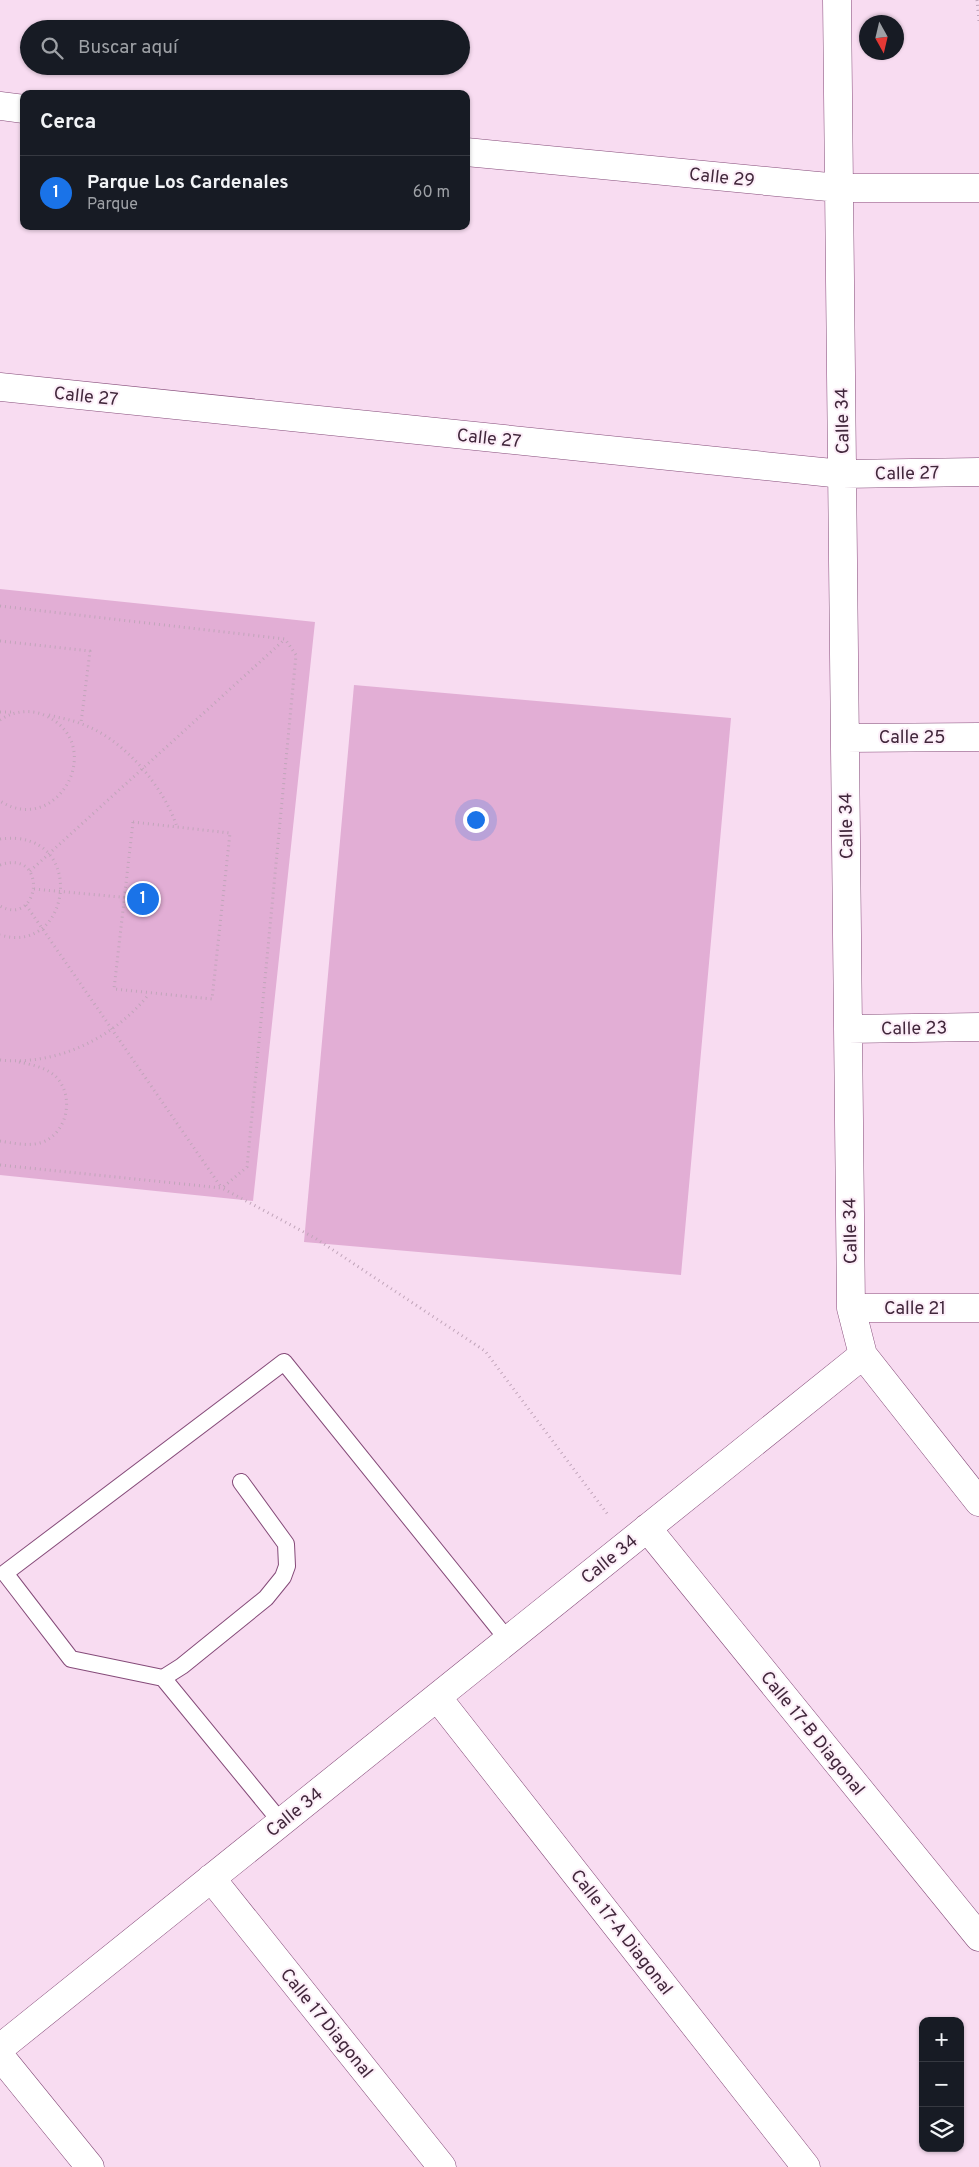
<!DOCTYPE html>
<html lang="es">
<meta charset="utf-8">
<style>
body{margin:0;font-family:Overpass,sans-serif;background:#20242c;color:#f1f3f6}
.controls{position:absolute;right:15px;bottom:15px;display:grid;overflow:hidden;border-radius:10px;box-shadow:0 1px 4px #0004}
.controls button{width:45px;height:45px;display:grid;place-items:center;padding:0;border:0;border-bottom:1px solid #363941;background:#171b24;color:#f1f3f6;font:25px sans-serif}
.compass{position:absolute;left:859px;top:15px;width:45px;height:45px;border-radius:50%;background:#171b24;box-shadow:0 1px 4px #0004;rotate:172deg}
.you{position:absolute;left:475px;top:819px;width:18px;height:18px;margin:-12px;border:4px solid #fff;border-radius:50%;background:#1a73e8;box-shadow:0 0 0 8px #1a73e833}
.badge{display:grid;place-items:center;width:32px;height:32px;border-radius:50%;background:#1a73e8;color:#fff;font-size:16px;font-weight:700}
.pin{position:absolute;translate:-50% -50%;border:2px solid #fff;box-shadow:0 1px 5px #0006}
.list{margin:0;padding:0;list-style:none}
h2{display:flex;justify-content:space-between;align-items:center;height:65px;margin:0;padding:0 20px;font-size:21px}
h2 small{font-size:16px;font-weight:400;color:#9ea1a6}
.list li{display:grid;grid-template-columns:32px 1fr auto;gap:15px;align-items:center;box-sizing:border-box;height:75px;padding:0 20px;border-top:1px solid #363941}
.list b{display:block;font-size:19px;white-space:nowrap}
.list p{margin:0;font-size:16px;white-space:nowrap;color:#9ea1a6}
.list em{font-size:16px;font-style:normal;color:#9ea1a6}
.icon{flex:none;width:28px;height:28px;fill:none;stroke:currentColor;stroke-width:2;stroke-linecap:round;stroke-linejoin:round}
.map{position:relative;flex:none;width:979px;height:2167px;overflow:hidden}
.search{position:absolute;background:#171b24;box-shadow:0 1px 4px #0004;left:20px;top:20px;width:450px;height:55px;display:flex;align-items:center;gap:12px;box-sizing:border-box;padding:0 18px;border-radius:28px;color:#9ea1a6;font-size:19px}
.panel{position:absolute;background:#171b24;box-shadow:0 1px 4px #0004;left:20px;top:90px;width:450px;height:140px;border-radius:10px}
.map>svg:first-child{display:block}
.green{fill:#e2aed5}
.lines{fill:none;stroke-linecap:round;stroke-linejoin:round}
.lane-casing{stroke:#854b79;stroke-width:18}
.street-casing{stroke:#854b79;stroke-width:29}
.path{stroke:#c1a5ba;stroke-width:3;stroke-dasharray:1 4;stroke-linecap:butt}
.lane{stroke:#fff;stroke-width:16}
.street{stroke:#fff;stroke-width:28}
.labels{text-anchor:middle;stroke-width:4;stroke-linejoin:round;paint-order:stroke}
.street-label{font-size:18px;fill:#41273b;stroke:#fceef8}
</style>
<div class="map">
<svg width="979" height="2167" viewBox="0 0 979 2167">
<rect width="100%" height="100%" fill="#f8dcf1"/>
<path class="green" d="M 0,589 L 315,622 L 253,1201 L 0,1175 Z
M 354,685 L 731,718 L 681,1275 L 304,1242 Z"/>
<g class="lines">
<g class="lane-casing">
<path id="lane" d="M 241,1482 L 286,1544 L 287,1566 L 283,1577 L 266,1598 L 182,1666 L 163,1678 L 71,1659 L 5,1573 L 284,1362 L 508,1640
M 163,1678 L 281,1822"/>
</g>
<g class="street-casing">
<path id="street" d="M 837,0 L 851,1308 L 863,1355 L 979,1502
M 0,106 L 24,109
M 466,152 L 839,188 L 979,188
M 0,387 L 842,474 L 979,472
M 845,738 L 979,737
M 848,1029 L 979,1027
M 851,1308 L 979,1308
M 647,1528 L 979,1937
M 437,1697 L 806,2167
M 211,1878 L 442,2167
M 0,2048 L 863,1355
M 0,2056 L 90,2167"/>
</g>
<path class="path" d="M 977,0 L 979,21
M 0,606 L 285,639 L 296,655 L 247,1167 L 222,1188
M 0,641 L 90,651 L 81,723
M 0,712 L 14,712
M 49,715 C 59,718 69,719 79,723 C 122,737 163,785 177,827
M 0,720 C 13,711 30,709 44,715 C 109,743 58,838 0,801
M 133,822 L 230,833 L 212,999 L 114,989 Z
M 0,839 C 88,827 73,957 0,935
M 0,865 C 49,848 40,928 0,906
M 30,871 L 284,640
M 34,889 L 131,898
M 26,905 L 221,1187
M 0,1060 C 57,1066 114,1038 149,994
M 0,1141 C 13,1143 30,1147 43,1142 C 67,1132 74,1099 58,1079 C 49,1068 33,1065 19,1062
M 0,1165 L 222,1188 L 315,1238 L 485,1351 L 609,1516"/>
<use href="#lane" class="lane"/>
<use href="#street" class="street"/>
</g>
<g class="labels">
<g class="street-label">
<text transform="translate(722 177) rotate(6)" y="6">Calle 29</text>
<text transform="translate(86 396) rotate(6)" y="6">Calle 27</text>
<text transform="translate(842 421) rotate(-91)" y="6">Calle 34</text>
<text transform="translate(489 438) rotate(6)" y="6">Calle 27</text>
<text transform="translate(907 473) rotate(-1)" y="6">Calle 27</text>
<text x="912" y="743">Calle 25</text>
<text transform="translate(846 826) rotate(-91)" y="6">Calle 34</text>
<text transform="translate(914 1028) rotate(-1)" y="6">Calle 23</text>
<text transform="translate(850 1231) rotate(-91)" y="6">Calle 34</text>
<text x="915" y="1314">Calle 21</text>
<text transform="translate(609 1559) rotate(-39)" y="6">Calle 34</text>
<text transform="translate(813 1733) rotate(51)" y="6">Calle 17-B Diagonal</text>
<text transform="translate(294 1812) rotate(-39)" y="6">Calle 34</text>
<text transform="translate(622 1932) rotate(52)" y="6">Calle 17-A Diagonal</text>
<text transform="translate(327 2023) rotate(51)" y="6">Calle 17 Diagonal</text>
</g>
</g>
</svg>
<div class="controls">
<button>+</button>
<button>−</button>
<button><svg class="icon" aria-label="layers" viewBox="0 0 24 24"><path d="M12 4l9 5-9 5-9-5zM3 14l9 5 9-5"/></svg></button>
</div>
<svg class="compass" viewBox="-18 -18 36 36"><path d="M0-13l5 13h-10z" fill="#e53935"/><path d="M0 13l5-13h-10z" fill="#9ea1a6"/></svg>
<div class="you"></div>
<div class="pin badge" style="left:143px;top:899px">1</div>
<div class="search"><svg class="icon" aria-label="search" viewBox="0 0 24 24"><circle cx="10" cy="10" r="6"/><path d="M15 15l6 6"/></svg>Buscar aquí</div>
<section class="panel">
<h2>Cerca<small></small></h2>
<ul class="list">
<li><span class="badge">1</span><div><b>Parque Los Cardenales</b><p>Parque</p></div><em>60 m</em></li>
</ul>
</section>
</div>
